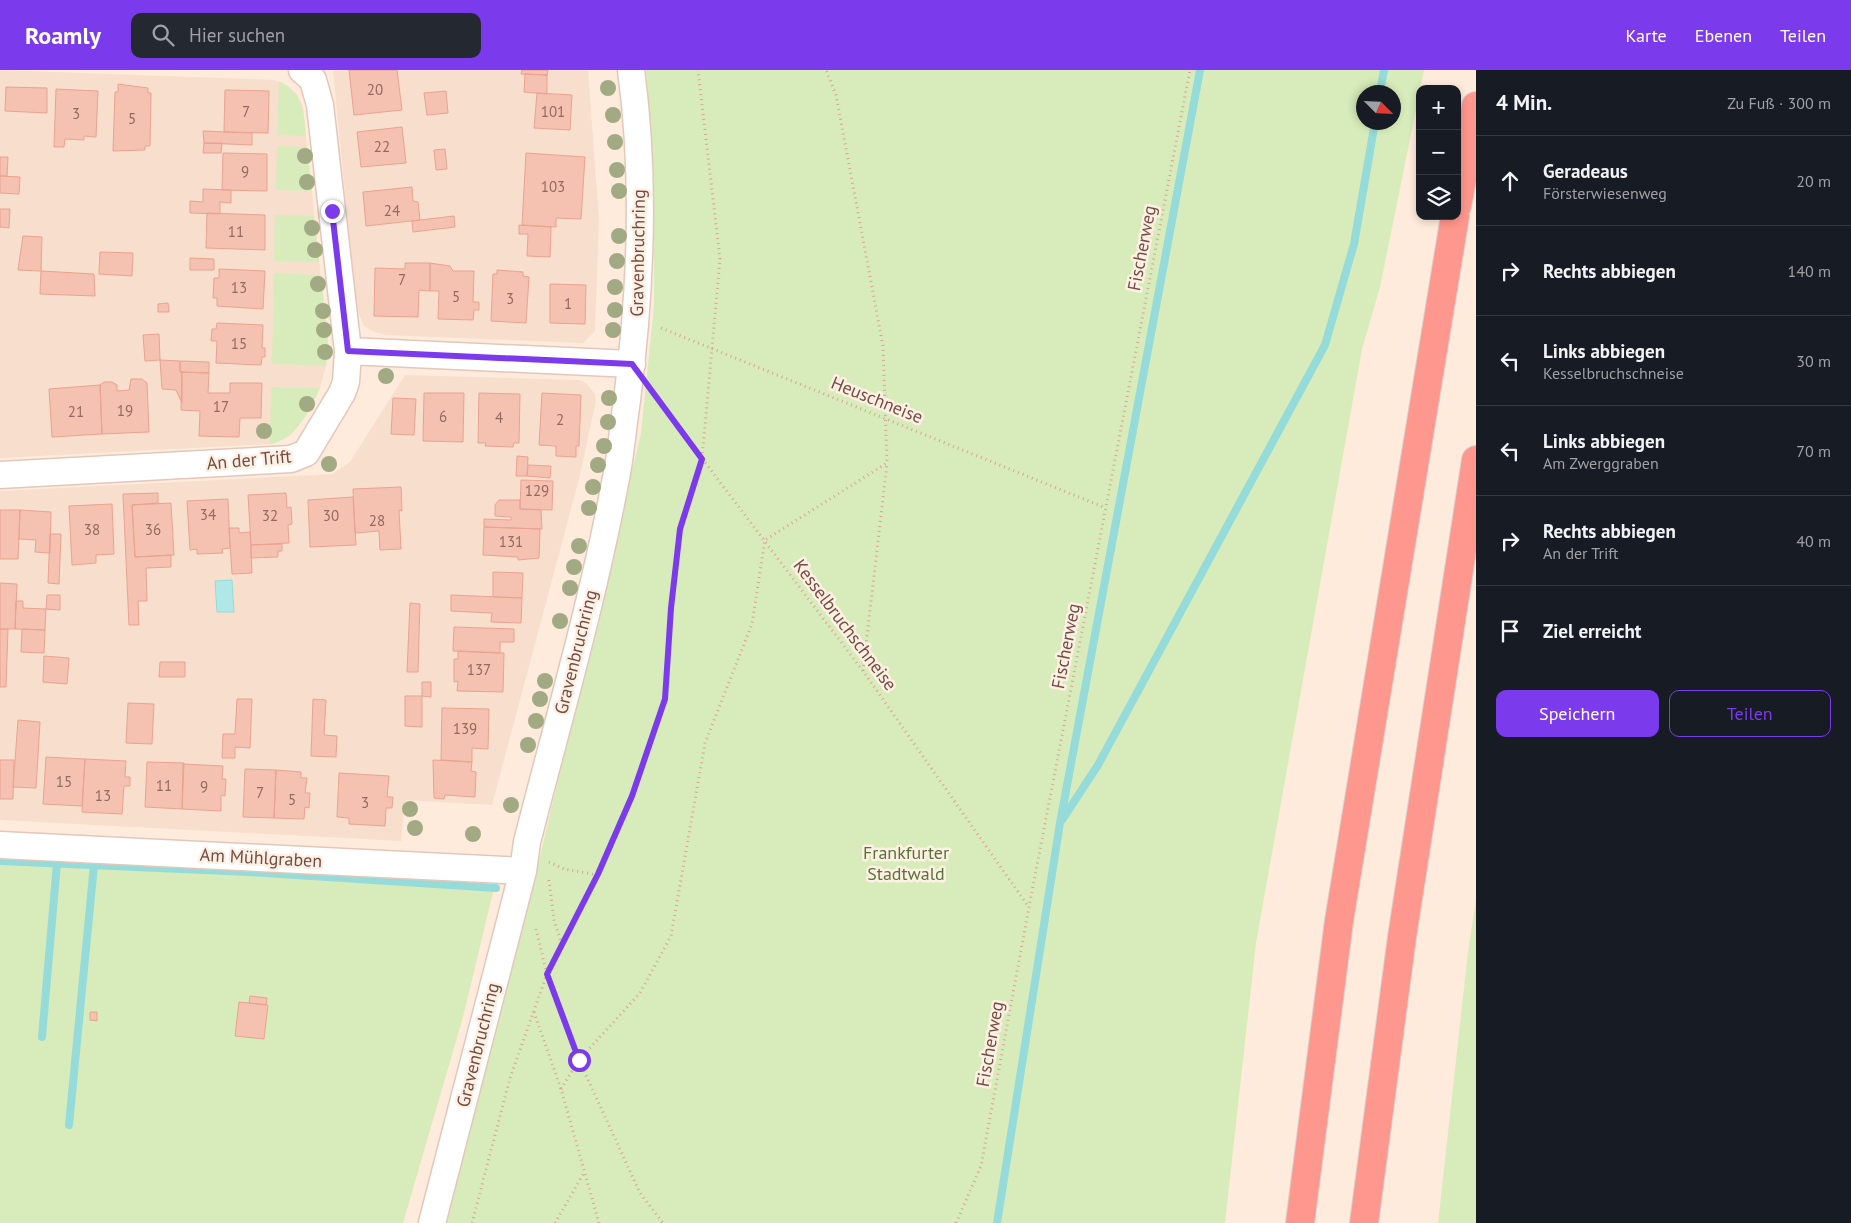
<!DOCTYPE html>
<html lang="de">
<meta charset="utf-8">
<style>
body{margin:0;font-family:"PT Sans",sans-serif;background:#242831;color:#f1f3f6}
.controls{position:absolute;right:15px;top:15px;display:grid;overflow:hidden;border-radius:10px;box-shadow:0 2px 8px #0003}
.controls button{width:45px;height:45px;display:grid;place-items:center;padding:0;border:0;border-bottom:1px solid #363941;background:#171b24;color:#f1f3f6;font:25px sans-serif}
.compass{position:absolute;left:1356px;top:15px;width:45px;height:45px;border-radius:50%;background:#171b24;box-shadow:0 2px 8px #0003;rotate:114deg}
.stop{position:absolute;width:15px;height:15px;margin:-11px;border:4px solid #7c3aed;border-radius:50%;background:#fff}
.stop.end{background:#7c3aed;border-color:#fff;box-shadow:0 1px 5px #0008}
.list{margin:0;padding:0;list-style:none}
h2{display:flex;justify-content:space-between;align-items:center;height:65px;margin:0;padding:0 20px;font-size:21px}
h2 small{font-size:16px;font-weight:400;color:#9ea1a6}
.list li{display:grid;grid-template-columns:32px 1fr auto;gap:15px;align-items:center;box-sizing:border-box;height:90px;padding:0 20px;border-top:1px solid #363941}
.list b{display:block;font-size:19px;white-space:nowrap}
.list p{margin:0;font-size:16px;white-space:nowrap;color:#9ea1a6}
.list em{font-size:16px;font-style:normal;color:#9ea1a6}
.actions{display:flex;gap:10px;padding:15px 20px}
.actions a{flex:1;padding:11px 0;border:1px solid #7c3aed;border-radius:10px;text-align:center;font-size:18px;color:#7c3aed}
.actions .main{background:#7c3aed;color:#fff}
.icon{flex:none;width:28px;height:28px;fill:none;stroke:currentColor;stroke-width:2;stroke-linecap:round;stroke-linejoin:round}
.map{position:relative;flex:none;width:1476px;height:1153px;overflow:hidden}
header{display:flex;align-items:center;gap:30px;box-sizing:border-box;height:70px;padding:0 25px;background:#7c3aed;color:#fff}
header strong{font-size:24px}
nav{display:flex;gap:28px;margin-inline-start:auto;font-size:18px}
.search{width:350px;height:45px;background:#242831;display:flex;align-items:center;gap:12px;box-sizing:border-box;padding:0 18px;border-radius:10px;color:#9ea1a6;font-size:19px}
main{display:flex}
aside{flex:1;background:#171b24}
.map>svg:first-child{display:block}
.residential{fill:#f8decd}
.green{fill:#d7ecba;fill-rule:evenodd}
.water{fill:#b0e8e7;stroke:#95dbd9}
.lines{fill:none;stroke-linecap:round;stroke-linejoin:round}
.stream{stroke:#95dbd9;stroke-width:8}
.building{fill:#f5c1b1;stroke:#e9a390}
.minor-casing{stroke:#e4c7bb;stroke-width:29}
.highway-casing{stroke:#dbd0ce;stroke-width:30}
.path{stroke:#daa495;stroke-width:3;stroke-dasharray:1 4;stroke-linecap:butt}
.minor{stroke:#fff;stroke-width:26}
.highway{stroke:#fe978d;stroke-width:28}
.tree{fill:#a1aa82}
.route{stroke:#7c3aed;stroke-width:6}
.labels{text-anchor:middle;stroke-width:5;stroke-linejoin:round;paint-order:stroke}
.number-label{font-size:15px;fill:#94695f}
.street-label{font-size:18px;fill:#744c44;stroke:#fff0e4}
.park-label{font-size:18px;fill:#557538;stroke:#fff0e4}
</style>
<header>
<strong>Roamly</strong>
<div class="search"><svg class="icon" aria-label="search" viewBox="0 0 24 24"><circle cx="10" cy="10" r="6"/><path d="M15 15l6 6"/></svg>Hier suchen</div>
<nav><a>Karte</a><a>Ebenen</a><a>Teilen</a></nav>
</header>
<main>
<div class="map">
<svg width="1476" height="1153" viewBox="0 0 1476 1153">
<rect width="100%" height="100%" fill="#feebdc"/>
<path class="residential" d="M 0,0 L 274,10 L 286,15 L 297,24 L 303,37 L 328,274 L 326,296 L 320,318 L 312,335 L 290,366 L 270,374 L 0,388 Z
M 333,0 L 588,0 L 599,150 L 595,261 L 583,273 L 386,265 L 374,262 L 364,256 L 356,236 Z
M 405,305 L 579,310 L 586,313 L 595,324 L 596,331 L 579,409 L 492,735 L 405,730 L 401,771 L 0,750 L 0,421 L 332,404 L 350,392 Z"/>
<path class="green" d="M 646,0 L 1424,0 L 1380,217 L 1362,279 L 1256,873 L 1225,1153 L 445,1153 L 535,807 L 641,363 L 654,236 L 654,105 ZM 1364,22 L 1394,22 L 1394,52 L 1364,52 Z
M 279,11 C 303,23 304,41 306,66 L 277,65 Z
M 277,76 L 307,77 L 312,121 L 276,120 Z
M 275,145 L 314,146 L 319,192 L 274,191 Z
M 274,203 L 321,205 L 328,274 L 326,296 L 272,294 Z
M 271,317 L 320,318 C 310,340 296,370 270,374 Z
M 0,787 L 265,799 L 495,814 L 463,947 L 403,1153 L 0,1153 Z
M 1476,829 L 1476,1153 L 1438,1153 L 1468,882 Z"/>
<path class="water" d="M 232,510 L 234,542 L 217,542 L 215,511 Z"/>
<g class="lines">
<path class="stream" d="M 1380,22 L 1384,0
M 1062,750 L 1098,695 L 1325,275 L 1354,174 L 1375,52
M 0,791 L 249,802 L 496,818
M 42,967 L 57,793
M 69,1055 L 94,795
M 997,1153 L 1060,753 L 1200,0"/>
</g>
<path class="building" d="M 349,0 L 397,0 L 402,40 L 354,45 Z
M 522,0 L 548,0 L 547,5 L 521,4 Z
M 525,4 L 547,5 L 547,24 L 524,22 Z
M 118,14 L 148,18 L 148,23 L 151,23 L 150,76 L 145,76 L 145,80 L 113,81 L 115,22 L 118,22 Z
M 6,17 L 47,18 L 47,43 L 5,41 Z
M 56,19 L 98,21 L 96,67 L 84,66 L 84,70 L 65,69 L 64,77 L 54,77 Z
M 225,20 L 269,21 L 268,63 L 224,62 Z
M 446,21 L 448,43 L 427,45 L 424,23 Z
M 537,23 L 572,25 L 570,60 L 534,58 Z
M 402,57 L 406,93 L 361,97 L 357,62 Z
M 203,61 L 252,63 L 252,75 L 204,73 Z
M 204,73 L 222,73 L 221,83 L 203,83 Z
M 445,79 L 447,99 L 436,100 L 434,80 Z
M 223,83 L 267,84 L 267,121 L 222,120 Z
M 526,83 L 585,87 L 581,149 L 556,148 L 556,157 L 522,155 Z
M 0,87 L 8,87 L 7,106 L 0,106 Z
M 0,106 L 20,107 L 19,124 L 0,123 Z
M 412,117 L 413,131 L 418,132 L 420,150 L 366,156 L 363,122 Z
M 203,119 L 231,120 L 231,133 L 220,132 L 220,144 L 190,143 L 190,131 L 203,132 Z
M 0,139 L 10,139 L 9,158 L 0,157 Z
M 207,143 L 265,145 L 265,180 L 206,178 Z
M 454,146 L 455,157 L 413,162 L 412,151 Z
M 519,155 L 551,157 L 550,187 L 527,186 L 528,164 L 519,164 Z
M 23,166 L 42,167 L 41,201 L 18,200 Z
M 100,182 L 133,183 L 132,206 L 99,204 Z
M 190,188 L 214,189 L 214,200 L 190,200 Z
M 405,193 L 430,193 L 430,221 L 419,220 L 418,247 L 374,246 L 375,198 L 405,199 Z
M 430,193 L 450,196 L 453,201 L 474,201 L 473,232 L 479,232 L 479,240 L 474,240 L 473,250 L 438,249 L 439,221 L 430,221 Z
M 219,199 L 265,201 L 263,239 L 217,236 L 217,228 L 213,228 L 214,208 L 219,208 Z
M 497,200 L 523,202 L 523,206 L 529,207 L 526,253 L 491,251 L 493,204 L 497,204 Z
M 41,201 L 94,204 L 95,226 L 40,224 Z
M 550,214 L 586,215 L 585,254 L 550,253 Z
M 168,233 L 169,242 L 158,242 L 158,234 Z
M 217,253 L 263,255 L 262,278 L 265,278 L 265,287 L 262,287 L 261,295 L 216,293 L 217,271 L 211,271 L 212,259 L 216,259 Z
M 159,264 L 160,290 L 145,291 L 143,265 Z
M 160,290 L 180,291 L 180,302 L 182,302 L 182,333 L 176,320 L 162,319 Z
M 180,291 L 209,292 L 209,303 L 180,302 Z
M 182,302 L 209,303 L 208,323 L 230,323 L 230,313 L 262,313 L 261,348 L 240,348 L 239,367 L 199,366 L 200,341 L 181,340 Z
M 131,309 L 142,309 L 147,313 L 149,362 L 102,364 L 100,315 L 104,312 L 112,312 L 117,315 L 117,321 L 129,320 Z
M 100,315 L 102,364 L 52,367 L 49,319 Z
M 424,323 L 464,323 L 463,372 L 423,371 Z
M 479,323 L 520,324 L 519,373 L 514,373 L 513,377 L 485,376 L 486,373 L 478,373 Z
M 542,323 L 581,325 L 579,376 L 576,376 L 576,387 L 556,386 L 556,376 L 539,375 Z
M 393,328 L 416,329 L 414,365 L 391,364 Z
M 517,386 L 528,387 L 527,406 L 516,406 Z
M 528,395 L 551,396 L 550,408 L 527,406 Z
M 521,410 L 553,411 L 552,440 L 520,439 Z
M 401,417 L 402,441 L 399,440 L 401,479 L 380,480 L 379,461 L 355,463 L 353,419 Z
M 158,423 L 158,433 L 132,435 L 135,487 L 171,485 L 171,497 L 146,498 L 147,531 L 138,531 L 139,555 L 129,555 L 123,424 Z
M 286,423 L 287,438 L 291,437 L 292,454 L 288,455 L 289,473 L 251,475 L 248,425 Z
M 353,427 L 356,475 L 310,477 L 308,430 Z
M 228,429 L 230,478 L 222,479 L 223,483 L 197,484 L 197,479 L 190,480 L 187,431 Z
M 499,430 L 520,430 L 520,439 L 541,440 L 542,459 L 484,457 L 484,449 L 511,450 L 511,447 L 495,446 L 495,435 Z
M 171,433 L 174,485 L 135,487 L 132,435 Z
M 112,434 L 114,484 L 96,485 L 96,493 L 72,495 L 69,436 Z
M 0,440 L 20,440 L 18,489 L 0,489 Z
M 20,440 L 51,442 L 50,483 L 35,482 L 36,470 L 19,469 Z
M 484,457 L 540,459 L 539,488 L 518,490 L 518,487 L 483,485 Z
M 229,458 L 239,458 L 239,463 L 250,462 L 252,503 L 232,504 Z
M 50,464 L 61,464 L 59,514 L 48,513 Z
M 282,474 L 282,481 L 278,481 L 278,487 L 251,488 L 251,475 Z
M 493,502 L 523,503 L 522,528 L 493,527 Z
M 0,513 L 17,514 L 15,559 L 0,559 Z
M 47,525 L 60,525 L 60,540 L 46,539 Z
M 451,525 L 522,528 L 521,553 L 491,552 L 492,543 L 451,541 Z
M 16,531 L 23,531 L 23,538 L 46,539 L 45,560 L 15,559 Z
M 410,533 L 420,534 L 418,602 L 407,602 Z
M 454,557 L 514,559 L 514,572 L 500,572 L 500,583 L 453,581 Z
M 0,559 L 8,559 L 6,617 L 0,617 Z
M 22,559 L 45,560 L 44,583 L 21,582 Z
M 458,581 L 504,583 L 503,622 L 457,621 L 458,611 L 454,612 L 454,589 L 458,589 Z
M 44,586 L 69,588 L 67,614 L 43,612 Z
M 160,592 L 185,592 L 185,607 L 159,607 Z
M 422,612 L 431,612 L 431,627 L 422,626 Z
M 405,626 L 422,626 L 422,657 L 405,656 Z
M 237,629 L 252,629 L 250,678 L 235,677 L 235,688 L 222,688 L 223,664 L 235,664 Z
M 313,629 L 326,630 L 324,665 L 337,666 L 336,687 L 311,686 Z
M 128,633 L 154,634 L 152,674 L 126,673 Z
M 442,638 L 489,639 L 488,679 L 472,678 L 472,692 L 441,690 Z
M 18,650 L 40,652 L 36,718 L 13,717 Z
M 46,687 L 85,689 L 82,736 L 43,734 Z
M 85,689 L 126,691 L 125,707 L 130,707 L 130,716 L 124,716 L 122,744 L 82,742 Z
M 0,690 L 14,690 L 13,729 L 0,729 Z
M 433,690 L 472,692 L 471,701 L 476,702 L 475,727 L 445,725 L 444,729 L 434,728 Z
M 147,692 L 184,693 L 182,739 L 145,737 Z
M 183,694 L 223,696 L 222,709 L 226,709 L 225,726 L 221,725 L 221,741 L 182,739 Z
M 245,699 L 276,700 L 274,748 L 243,747 Z
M 276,700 L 301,702 L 301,708 L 307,708 L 305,723 L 310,723 L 309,738 L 305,737 L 304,749 L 274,748 Z
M 339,703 L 389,706 L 387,727 L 393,727 L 392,738 L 386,738 L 385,756 L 349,754 L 349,748 L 337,747 Z
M 250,926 L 267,928 L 266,935 L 249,933 Z
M 239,932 L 268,935 L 264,969 L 235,966 Z
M 90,942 L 97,942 L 97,951 L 90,950 Z"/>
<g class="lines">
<g class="minor-casing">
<path id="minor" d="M 348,281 L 632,294
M 0,405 L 291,389 L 306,383 L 342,323 L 346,312 L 348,281 L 320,35 L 313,10 L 302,0
M 0,775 L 523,801
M 432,1153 L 523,801 L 527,772 C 558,651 593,531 616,408 C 621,383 623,356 627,330 C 641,220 646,110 631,0"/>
</g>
<g class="highway-casing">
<path id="highway" d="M 1457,136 L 1476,36
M 1300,1153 L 1339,851 L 1455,146
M 1364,1153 L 1402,867 L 1476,390"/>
</g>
<path class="path" d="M 661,258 L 1106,438
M 654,325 L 863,601 L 1028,836
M 863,601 L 887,394
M 549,792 L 564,799 L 598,805
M 549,810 L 554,850 L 562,875
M 536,859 L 547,904 L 579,990 L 640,1123 L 663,1153
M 534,942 L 561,1019 L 599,1153
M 561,1019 L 579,990 L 640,923 L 671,866 L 705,673 L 752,554 L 765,470 L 887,393 L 883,276 L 836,25 L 826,0
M 472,1153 L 510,1008 L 547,904 L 598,805 L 632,726 L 665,629 L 671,538 L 680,459 L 702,389 L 720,189 L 698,0
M 555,1153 L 585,1101
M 956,1153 L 981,1096 L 1029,837 L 1190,0"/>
<use href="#minor" class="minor"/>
<use href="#highway" class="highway"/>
</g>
<g class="tree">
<circle cx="608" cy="18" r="8"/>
<circle cx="613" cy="45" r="8"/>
<circle cx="615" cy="72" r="8"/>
<circle cx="305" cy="86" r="8"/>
<circle cx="617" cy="100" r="8"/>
<circle cx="307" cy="112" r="8"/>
<circle cx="619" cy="121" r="8"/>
<circle cx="312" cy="158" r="8"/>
<circle cx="619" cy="166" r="8"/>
<circle cx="315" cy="180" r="8"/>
<circle cx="617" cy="191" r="8"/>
<circle cx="318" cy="214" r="8"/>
<circle cx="615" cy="217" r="8"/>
<circle cx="615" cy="240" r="8"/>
<circle cx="323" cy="241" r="8"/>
<circle cx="324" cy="260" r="8"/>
<circle cx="613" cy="260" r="8"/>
<circle cx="325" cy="282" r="8"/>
<circle cx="386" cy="306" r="8"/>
<circle cx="609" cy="328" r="8"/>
<circle cx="307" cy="334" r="8"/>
<circle cx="608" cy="352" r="8"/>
<circle cx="264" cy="361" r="8"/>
<circle cx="604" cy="376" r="8"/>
<circle cx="329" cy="394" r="8"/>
<circle cx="598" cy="395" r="8"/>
<circle cx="593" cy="417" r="8"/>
<circle cx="589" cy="438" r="8"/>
<circle cx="579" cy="476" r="8"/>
<circle cx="574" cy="497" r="8"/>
<circle cx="570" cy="518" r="8"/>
<circle cx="560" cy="551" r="8"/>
<circle cx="545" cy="611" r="8"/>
<circle cx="540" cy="629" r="8"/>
<circle cx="536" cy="651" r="8"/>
<circle cx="528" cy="675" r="8"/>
<circle cx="511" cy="735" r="8"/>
<circle cx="410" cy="739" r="8"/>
<circle cx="415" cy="758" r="8"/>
<circle cx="473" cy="764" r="8"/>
</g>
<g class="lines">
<path class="route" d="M 332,141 L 348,281 L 632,294 L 702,389 L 680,459 L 671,538 L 665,629 L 632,726 L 598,804 L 547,904 L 579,990"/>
</g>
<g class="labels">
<g class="number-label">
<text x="375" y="25">20</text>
<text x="246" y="47">7</text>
<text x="553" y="47">101</text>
<text x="76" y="49">3</text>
<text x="132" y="54">5</text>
<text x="382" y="82">22</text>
<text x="245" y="107">9</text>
<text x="553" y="122">103</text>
<text x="392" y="146">24</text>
<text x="236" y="167">11</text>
<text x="402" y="215">7</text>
<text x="239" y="223">13</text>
<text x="456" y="232">5</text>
<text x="510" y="234">3</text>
<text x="568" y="239">1</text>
<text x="239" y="279">15</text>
<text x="221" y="342">17</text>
<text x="125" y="346">19</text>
<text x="76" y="347">21</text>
<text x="443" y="352">6</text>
<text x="499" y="353">4</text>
<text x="560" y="355">2</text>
<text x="537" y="426">129</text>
<text x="208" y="450">34</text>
<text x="270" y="451">32</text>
<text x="331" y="451">30</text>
<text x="377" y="456">28</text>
<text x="92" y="465">38</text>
<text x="153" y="465">36</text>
<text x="511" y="477">131</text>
<text x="479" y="605">137</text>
<text x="465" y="664">139</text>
<text x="64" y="717">15</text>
<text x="164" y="721">11</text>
<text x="204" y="722">9</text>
<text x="260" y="728">7</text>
<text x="103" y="731">13</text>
<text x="292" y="735">5</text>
<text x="365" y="738">3</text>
</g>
<g class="street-label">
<text transform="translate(1142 178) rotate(-79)" y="6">Fischerweg</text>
<text transform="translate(638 183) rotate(-89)" y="6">Gravenbruchring</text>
<text transform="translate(877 330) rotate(22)" y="6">Heuschneise</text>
<text transform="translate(249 390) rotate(-5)" y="6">An der Trift</text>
<text transform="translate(845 555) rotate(53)" y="6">Kesselbruchschneise</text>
<text transform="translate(1066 576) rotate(-79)" y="6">Fischerweg</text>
<text transform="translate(576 582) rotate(-76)" y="6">Gravenbruchring</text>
<text transform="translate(261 788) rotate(3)" y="6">Am Mühlgraben</text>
<text transform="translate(990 974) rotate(-80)" y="6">Fischerweg</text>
<text transform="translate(478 975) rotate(-76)" y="6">Gravenbruchring</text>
</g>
<g class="park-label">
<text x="906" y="789">Frankfurter<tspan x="906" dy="21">Stadtwald</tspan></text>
</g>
</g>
</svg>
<div class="controls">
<button>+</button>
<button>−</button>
<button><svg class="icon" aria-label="layers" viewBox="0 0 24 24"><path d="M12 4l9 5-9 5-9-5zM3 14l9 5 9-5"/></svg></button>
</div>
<svg class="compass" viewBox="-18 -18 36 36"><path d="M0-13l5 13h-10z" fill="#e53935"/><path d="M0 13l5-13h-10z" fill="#9ea1a6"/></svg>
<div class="stop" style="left:579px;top:990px"></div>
<div class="stop end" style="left:332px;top:141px"></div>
</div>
<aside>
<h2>4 Min.<small>Zu Fuß · 300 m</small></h2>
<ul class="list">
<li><svg class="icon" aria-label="ahead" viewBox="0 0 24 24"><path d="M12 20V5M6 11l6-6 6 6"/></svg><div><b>Geradeaus</b><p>Försterwiesenweg</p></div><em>20 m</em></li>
<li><svg class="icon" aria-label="right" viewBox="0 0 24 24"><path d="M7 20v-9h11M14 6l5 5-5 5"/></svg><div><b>Rechts abbiegen</b></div><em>140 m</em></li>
<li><svg class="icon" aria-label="left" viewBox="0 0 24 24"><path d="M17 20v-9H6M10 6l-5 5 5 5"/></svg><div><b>Links abbiegen</b><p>Kesselbruchschneise</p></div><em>30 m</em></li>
<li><svg class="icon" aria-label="left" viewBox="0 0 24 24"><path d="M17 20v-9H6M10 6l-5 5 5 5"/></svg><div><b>Links abbiegen</b><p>Am Zwerggraben</p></div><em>70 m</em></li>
<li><svg class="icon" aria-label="right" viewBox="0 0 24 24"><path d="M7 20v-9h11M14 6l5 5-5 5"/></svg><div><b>Rechts abbiegen</b><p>An der Trift</p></div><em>40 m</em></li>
<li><svg class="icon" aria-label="arrive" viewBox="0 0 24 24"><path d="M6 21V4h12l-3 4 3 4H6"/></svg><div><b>Ziel erreicht</b></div></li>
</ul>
<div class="actions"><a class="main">Speichern</a><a>Teilen</a></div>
</aside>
</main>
